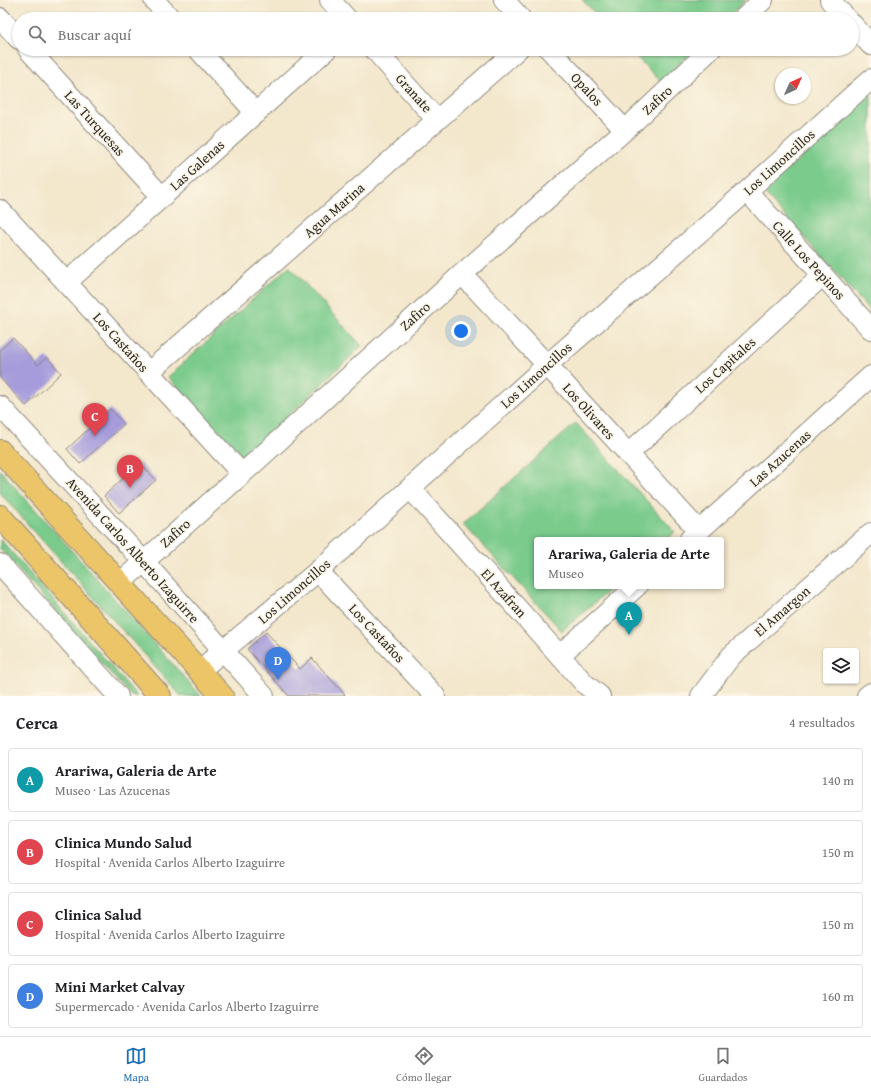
<!DOCTYPE html>
<html lang="es">
<meta charset="utf-8">
<style>
body{margin:0;font-family:"Gentium Book Plus",serif;background:#f2f2f2;color:#202124}
.controls{position:absolute;right:12px;bottom:12px;display:grid;overflow:hidden;border-radius:4px;box-shadow:0 1px 3px #0004}
.controls button{width:36px;height:36px;display:grid;place-items:center;padding:0;border:0;border-bottom:1px solid #e0e0e0;background:#fff;color:#202124;font:20px sans-serif}
.compass{position:absolute;left:775px;top:68px;width:36px;height:36px;border-radius:50%;background:#fff;box-shadow:0 1px 3px #0004;rotate:45deg}
.you{position:absolute;left:461px;top:331px;width:14px;height:14px;margin:-10px;border:3px solid #fff;border-radius:50%;background:#1a73e8;box-shadow:0 0 0 6px #1a73e833}
.badge{display:grid;place-items:center;width:26px;height:26px;border-radius:50%;background:#1f6fb2;color:#fff;font-size:13px;font-weight:700}
.pin{position:absolute;translate:-50% -33px;filter:drop-shadow(0 1px 2px #0008)}
.pin::after{content:'';position:absolute;top:21px;width:14px;height:12px;background:inherit;clip-path:polygon(0 0,100% 0,50% 100%)}
.popup{position:absolute;left:534px;top:537px;width:190px;height:52px;box-sizing:border-box;display:grid;place-content:center;border-radius:4px;background:#fff;filter:drop-shadow(0 1px 3px #0005);font-size:13px;white-space:nowrap;color:#757577}
.popup b{font-size:15px;color:#202124}
.popup::after{content:'';position:absolute;left:50%;top:100%;margin-left:-8px;border:8px solid transparent;border-top-color:#fff}
.list{margin:0;padding:0;list-style:none}
h2{display:flex;justify-content:space-between;align-items:center;height:52px;margin:0;padding:0 16px;font-size:17px}
h2 small{font-size:13px;font-weight:400;color:#757577}
.list li{display:grid;grid-template-columns:26px 1fr auto;gap:12px;align-items:center;box-sizing:border-box;height:64px;margin:0 8px 8px;padding:0 8px;border:1px solid #e0e0e0;border-radius:4px}
.list b{display:block;font-size:15px;white-space:nowrap}
.list p{margin:0;font-size:13px;white-space:nowrap;color:#757577}
.list em{font-size:13px;font-style:normal;color:#757577}
.icon{flex:none;width:22px;height:22px;fill:none;stroke:currentColor;stroke-width:2;stroke-linecap:round;stroke-linejoin:round}
.map{position:relative;flex:none;width:871px;height:696px;overflow:hidden}
.search{position:absolute;background:#fff;box-shadow:0 1px 3px #0004;left:12px;right:12px;top:12px;height:44px;display:flex;align-items:center;gap:10px;box-sizing:border-box;padding:0 14px;border-radius:22px;color:#757577;font-size:15px}
.sheet{height:340px;background:#fff}
nav{display:flex;justify-content:space-around;align-items:center;box-sizing:border-box;height:56px;border-top:1px solid #e0e0e0;background:#fff;font-size:11px;color:#757577}
nav a{display:grid;justify-items:center;gap:2px}
nav .on{color:#1f6fb2}
.map>svg:first-child{display:block}
.green{fill:#7acb8c;stroke:#527b5c}
.building{fill:#a69cdb}
.lines{fill:none;stroke-linecap:round;stroke-linejoin:round}
.minor-casing{stroke:#8f897c;stroke-width:22}
.major-casing{stroke:#8f897c;stroke-width:24}
.minor{stroke:#fff;stroke-width:20}
.major{stroke:#ecc569;stroke-width:22}
.labels{text-anchor:middle;stroke-width:3;stroke-linejoin:round;paint-order:stroke}
.street-label{font-size:14px;fill:#2b2b2b;stroke:#fcf5e5}
</style>
<div class="map">
<svg width="871" height="696" viewBox="0 0 871 696">
<rect width="100%" height="100%" fill="#fcf5e5"/>
<filter id="ink" filterUnits="userSpaceOnUse"><feTurbulence type="fractalNoise" baseFrequency=".025" numOctaves="2"/><feDisplacementMap in="SourceGraphic" scale="8" xChannelSelector="R" yChannelSelector="G"/><feConvolveMatrix kernelMatrix="1 2 1 2 8 2 1 2 1" color-interpolation-filters="sRGB"/></filter>
<filter id="wash" filterUnits="userSpaceOnUse"><feTurbulence type="fractalNoise" baseFrequency=".012" numOctaves="4" result="noise"/><feDisplacementMap in="SourceGraphic" scale="16" xChannelSelector="R" yChannelSelector="G"/><feGaussianBlur stdDeviation="0.9" result="paint"/><feColorMatrix in="noise" values="0 0 0 0 0 0 0 0 0 0 0 0 0 0 0 0 0 1.4 0 .05"/><feComposite in="paint" operator="in"/></filter>
<g filter="url(#wash)">
<rect width="100%" height="100%" fill="#f3e7cc"/>
<path class="green" d="M 582,0 L 746,0 L 726,19 L 601,19 Z
M 629,49 L 695,49 L 661,82 Z
M 871,94 L 871,312 L 763,192 Z
M 289,266 L 362,346 L 242,460 L 168,377 Z
M 576,423 L 675,532 L 666,540 L 537,540 L 537,586 L 614,586 L 562,631 L 463,524 Z
M 0,470 L 201,696 L 181,696 L 0,493 Z
M 0,539 L 137,696 L 131,696 L 0,549 Z"/>
<g id="blocks">
<path class="building" d="M 13,338 L 38,365 L 47,357 L 61,373 L 26,406 L 0,378 L 0,350 Z
M 110,409 L 124,424 L 80,464 L 67,449 Z
M 140,463 L 156,480 L 119,513 L 104,496 Z
M 266,632 L 300,669 L 312,658 L 345,695 L 343,696 L 289,696 L 247,649 Z"/>
</g>
</g>
<g filter="url(#ink)">
<use href="#blocks" fill-opacity="0" stroke="#8f897c" stroke-width="1"/>
<g class="lines">
<g class="minor-casing">
<path id="minor" d="M 154,0 L 171,19
M 330,0 L 347,19
M 504,0 L 521,19
M 830,0 L 847,19
M 0,18 L 19,39
M 743,19 L 763,0
M 852,24 L 871,45
M 28,49 L 162,197
M 198,49 L 256,113
M 374,49 L 437,120
M 549,49 L 625,130
M 747,191 L 871,329
M 0,210 L 242,474
M 462,274 L 547,365 L 699,531
M 67,282 L 327,49
M 149,372 L 518,49
M 0,406 L 144,562 L 264,696
M 628,454 L 823,275
M 410,488 L 585,684 L 600,696
M 690,539 L 871,376
M 0,564 L 118,696
M 318,571 L 435,696
M 120,583 L 242,474 L 462,274 L 625,130 L 711,49
M 560,655 L 637,586
M 199,671 L 318,571 L 547,365 L 747,191 L 871,79
M 701,696 L 731,656 L 871,533
M 867,696 L 871,693"/>
</g>
<g class="major-casing">
<path id="major" d="M 0,451 L 222,696
M 0,516 L 160,696"/>
</g>
<use href="#minor" class="minor"/>
<use href="#major" class="major"/>
</g>
</g>
<g class="labels">
<g class="street-label">
<text transform="translate(587 89) rotate(47)" y="5">Opalos</text>
<text transform="translate(414 93) rotate(48)" y="5">Granate</text>
<text transform="translate(657 100) rotate(-43)" y="5">Zafiro</text>
<text transform="translate(95 123) rotate(48)" y="5">Las Turquesas</text>
<text transform="translate(779 162) rotate(-42)" y="5">Los Limoncillos</text>
<text transform="translate(197 165) rotate(-42)" y="5">Las Galenas</text>
<text transform="translate(334 210) rotate(-41)" y="5">Agua Marina</text>
<text transform="translate(809 260) rotate(48)" y="5">Calle Los Pepinos</text>
<text transform="translate(415 316) rotate(-42)" y="5">Zafiro</text>
<text transform="translate(121 342) rotate(48)" y="5">Los Castaños</text>
<text transform="translate(725 365) rotate(-42)" y="5">Los Capitales</text>
<text transform="translate(536 375) rotate(-42)" y="5">Los Limoncillos</text>
<text transform="translate(589 411) rotate(48)" y="5">Los Olivares</text>
<text transform="translate(780 458) rotate(-42)" y="5">Las Azucenas</text>
<text transform="translate(175 533) rotate(-42)" y="5">Zafiro</text>
<text transform="translate(133 550) rotate(48)" y="5">Avenida Carlos Alberto Izaguirre</text>
<text transform="translate(294 591) rotate(-41)" y="5">Los Limoncillos</text>
<text transform="translate(504 593) rotate(48)" y="5">El Azafran</text>
<text transform="translate(782 611) rotate(-41)" y="5">El Amargon</text>
<text transform="translate(377 633) rotate(47)" y="5">Los Castaños</text>
</g>
</g>
</svg>
<div class="controls">
<button><svg class="icon" aria-label="layers" viewBox="0 0 24 24"><path d="M12 4l9 5-9 5-9-5zM3 14l9 5 9-5"/></svg></button>
</div>
<svg class="compass" viewBox="-18 -18 36 36"><path d="M0-13l5 13h-10z" fill="#e53935"/><path d="M0 13l5-13h-10z" fill="#757577"/></svg>
<div class="you"></div>
<div class="pin badge" style="left:629px;top:635px;background:#0f9aa8">A</div>
<div class="popup"><b>Arariwa, Galeria de Arte</b>Museo</div>
<div class="pin badge" style="left:130px;top:488px;background:#e0444e">B</div>
<div class="pin badge" style="left:95px;top:436px;background:#e0444e">C</div>
<div class="pin badge" style="left:278px;top:680px;background:#3f7fe0">D</div>
<div class="search"><svg class="icon" aria-label="search" viewBox="0 0 24 24"><circle cx="10" cy="10" r="6"/><path d="M15 15l6 6"/></svg>Buscar aquí</div>
</div>
<section class="sheet">
<h2>Cerca<small>4 resultados</small></h2>
<ul class="list">
<li><span class="badge" style="background:#0f9aa8">A</span><div><b>Arariwa, Galeria de Arte</b><p>Museo · Las Azucenas</p></div><em>140 m</em></li>
<li><span class="badge" style="background:#e0444e">B</span><div><b>Clinica Mundo Salud</b><p>Hospital · Avenida Carlos Alberto Izaguirre</p></div><em>150 m</em></li>
<li><span class="badge" style="background:#e0444e">C</span><div><b>Clinica Salud</b><p>Hospital · Avenida Carlos Alberto Izaguirre</p></div><em>150 m</em></li>
<li><span class="badge" style="background:#3f7fe0">D</span><div><b>Mini Market Calvay</b><p>Supermercado · Avenida Carlos Alberto Izaguirre</p></div><em>160 m</em></li>
</ul>
</section>
<nav>
<a class="on"><svg class="icon" aria-label="map" viewBox="0 0 24 24"><path d="M3 6l6-2 6 2 6-2v14l-6 2-6-2-6 2zM9 4v14M15 6v14"/></svg>Mapa</a>
<a><svg class="icon" aria-label="directions" viewBox="0 0 24 24"><path d="M12 3l9 9-9 9-9-9zM9 14v-3h6M13 9l2 2-2 2"/></svg>Cómo llegar</a>
<a><svg class="icon" aria-label="saved" viewBox="0 0 24 24"><path d="M7 4h10v16l-5-4-5 4z"/></svg>Guardados</a>
</nav>
